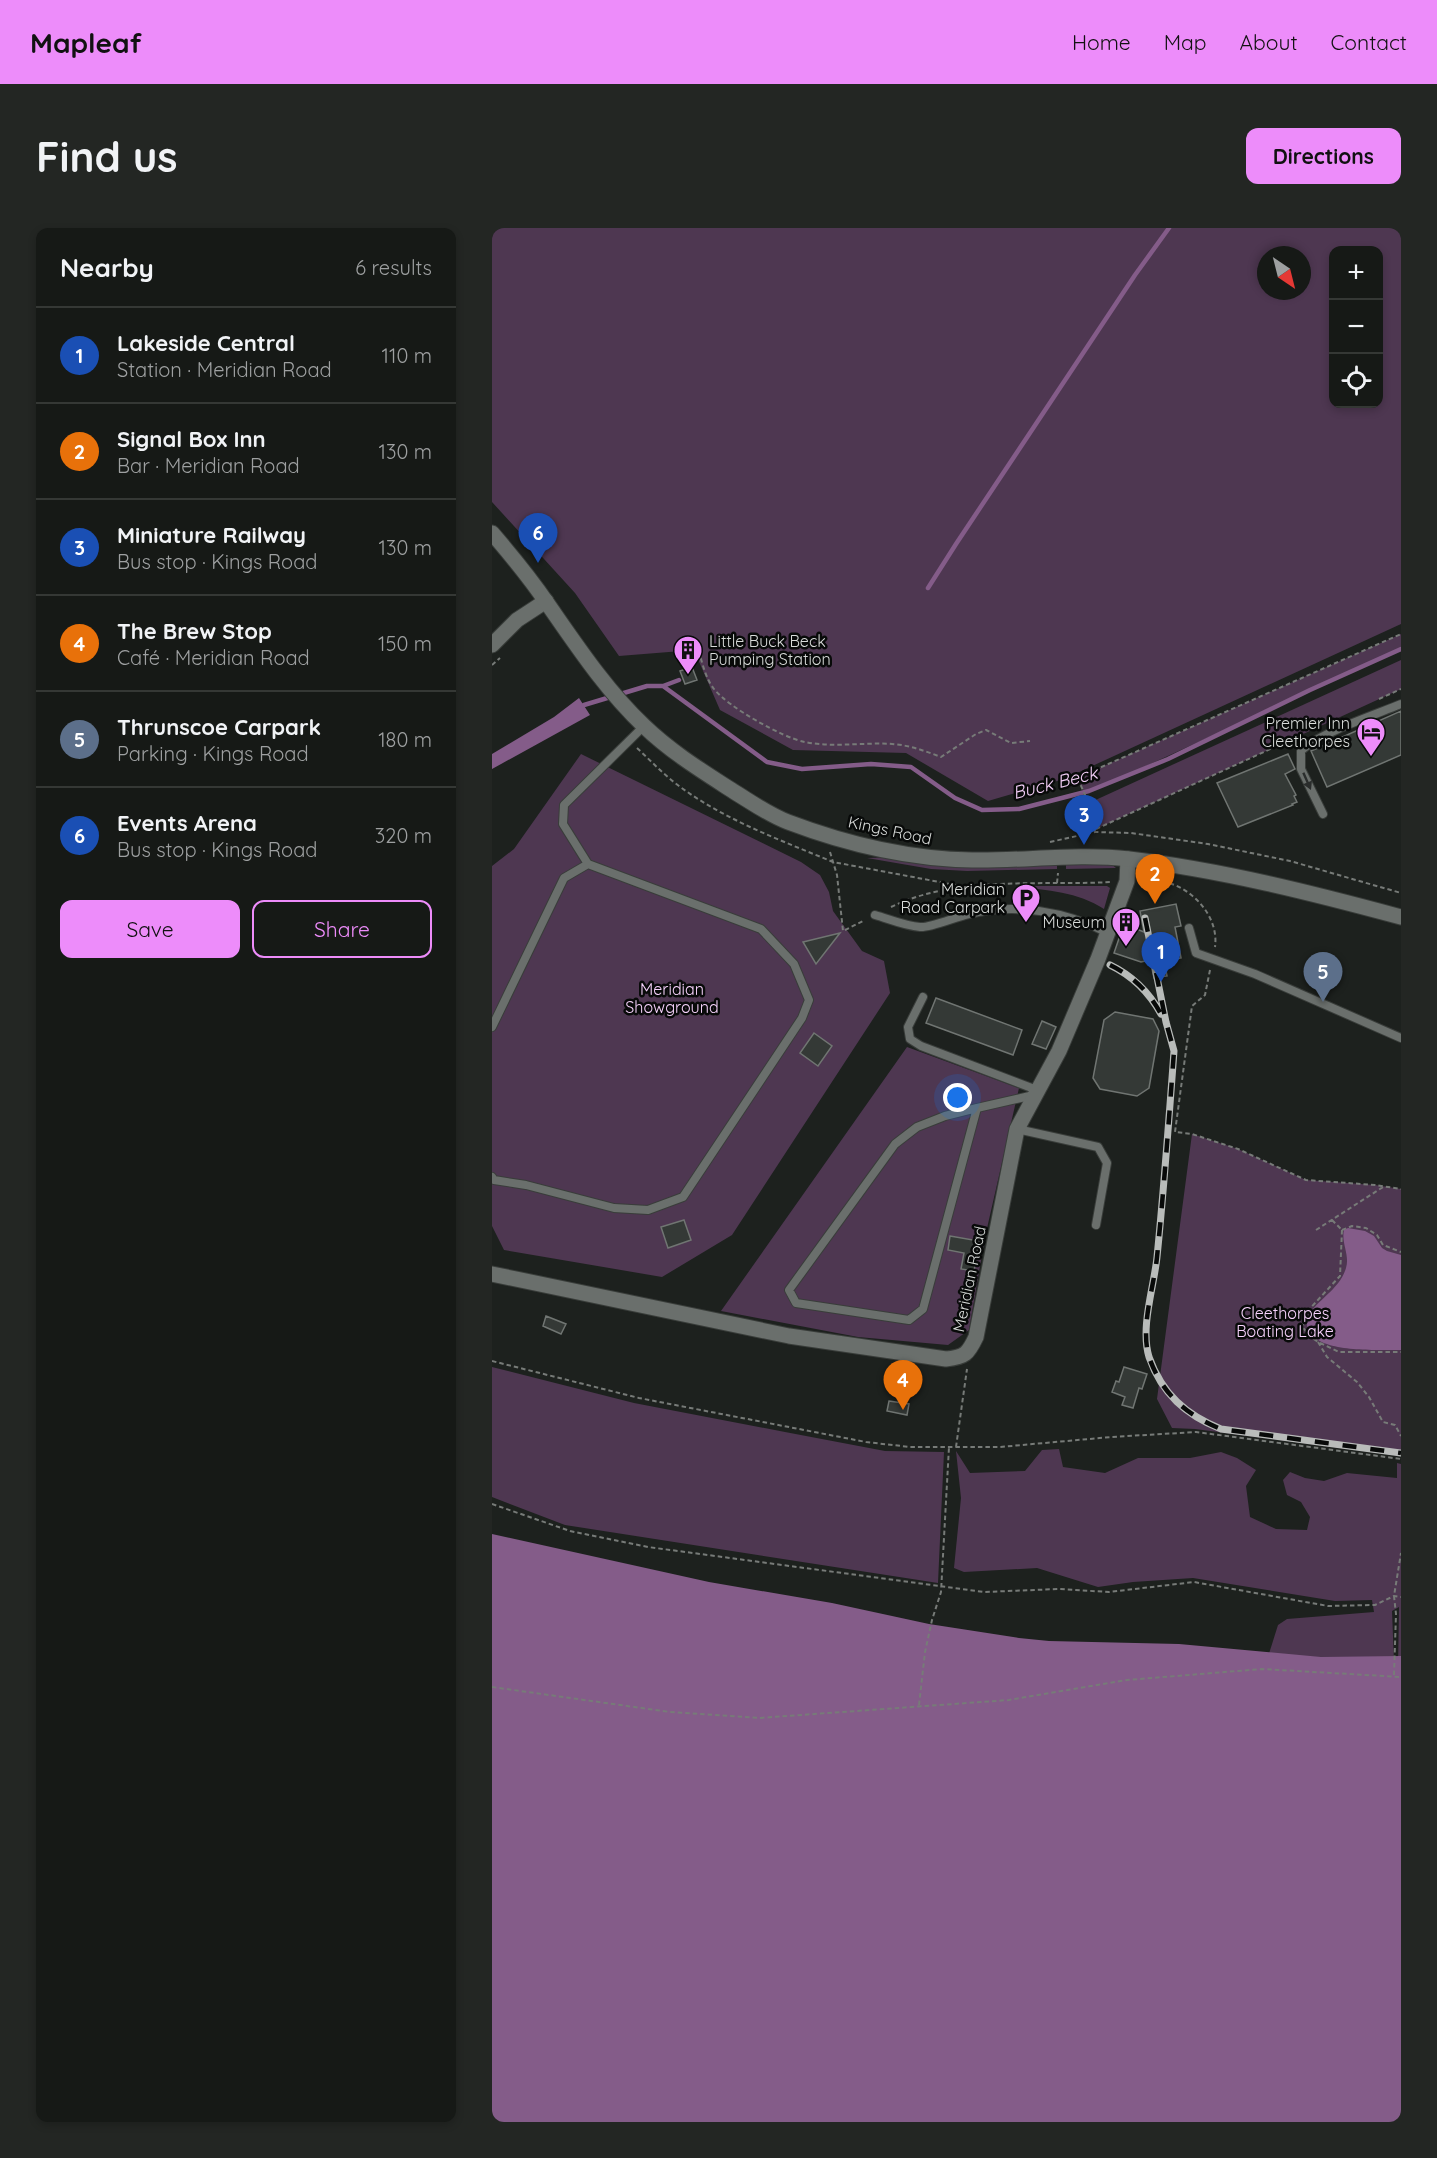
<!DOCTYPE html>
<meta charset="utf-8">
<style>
body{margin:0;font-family:Quicksand,sans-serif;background:#232623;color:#f1f3f6}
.controls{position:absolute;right:18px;top:18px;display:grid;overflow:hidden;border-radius:12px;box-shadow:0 3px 9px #0003}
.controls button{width:54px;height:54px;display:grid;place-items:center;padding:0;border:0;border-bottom:2px solid #353835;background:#161916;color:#f1f3f6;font:30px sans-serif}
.compass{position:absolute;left:765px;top:18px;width:54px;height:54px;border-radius:50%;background:#161916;box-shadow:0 3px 9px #0003;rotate:145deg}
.you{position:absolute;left:466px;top:870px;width:21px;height:21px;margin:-15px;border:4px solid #fff;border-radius:50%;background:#1a73e8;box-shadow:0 0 0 9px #1a73e833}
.badge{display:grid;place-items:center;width:39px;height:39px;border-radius:50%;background:#ed8cfa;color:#fff;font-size:20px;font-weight:700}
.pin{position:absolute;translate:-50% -50px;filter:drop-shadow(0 2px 3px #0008)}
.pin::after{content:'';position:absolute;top:32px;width:21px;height:18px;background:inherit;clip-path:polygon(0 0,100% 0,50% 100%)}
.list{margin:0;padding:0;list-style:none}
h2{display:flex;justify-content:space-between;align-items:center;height:78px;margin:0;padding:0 24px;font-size:26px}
h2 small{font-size:20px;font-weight:400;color:#9ea0a1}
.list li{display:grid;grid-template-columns:39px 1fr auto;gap:18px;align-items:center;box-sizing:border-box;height:96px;padding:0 24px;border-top:2px solid #353835}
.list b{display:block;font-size:22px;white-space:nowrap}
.list p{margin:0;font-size:20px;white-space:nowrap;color:#9ea0a1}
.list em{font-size:20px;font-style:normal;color:#9ea0a1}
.actions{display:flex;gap:12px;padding:18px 24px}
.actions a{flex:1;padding:14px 0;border:2px solid #ed8cfa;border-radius:12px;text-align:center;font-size:21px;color:#ed8cfa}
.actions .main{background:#ed8cfa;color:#111}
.icon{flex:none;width:33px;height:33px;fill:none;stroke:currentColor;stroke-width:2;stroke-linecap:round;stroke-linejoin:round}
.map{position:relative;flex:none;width:909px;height:1894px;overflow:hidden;border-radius:12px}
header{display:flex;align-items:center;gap:36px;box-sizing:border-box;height:84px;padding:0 30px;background:#ed8cfa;color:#111}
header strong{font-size:28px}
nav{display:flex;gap:33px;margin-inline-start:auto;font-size:21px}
.intro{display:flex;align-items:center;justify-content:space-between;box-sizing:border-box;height:144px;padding:0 36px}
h1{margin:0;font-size:42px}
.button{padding:15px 27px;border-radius:12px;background:#ed8cfa;color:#111;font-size:21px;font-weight:700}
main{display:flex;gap:36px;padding:0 36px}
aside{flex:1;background:#161916;border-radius:12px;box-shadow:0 3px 9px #0003}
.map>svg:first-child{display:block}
.green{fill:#4e3751;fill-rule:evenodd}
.water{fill:#845c89}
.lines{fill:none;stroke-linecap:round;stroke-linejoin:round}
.stream{stroke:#845c89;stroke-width:4.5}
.building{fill:#343936;stroke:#707572;stroke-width:1.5}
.lane-casing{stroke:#393d3a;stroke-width:10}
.street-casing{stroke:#393d3a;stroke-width:17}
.secondary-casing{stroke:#393d3a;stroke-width:17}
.path{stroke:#777b78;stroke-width:2;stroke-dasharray:4.5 3;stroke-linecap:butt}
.lane{stroke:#6a6f6c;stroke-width:8}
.street{stroke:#6a6f6c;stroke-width:15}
.secondary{stroke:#6a6f6c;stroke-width:15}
.rail-casing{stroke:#b9bcba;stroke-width:7}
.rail{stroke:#080a09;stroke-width:4.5;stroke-dasharray:14;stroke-linecap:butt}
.oneway{fill:#2a2d2c}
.labels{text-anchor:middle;stroke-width:5;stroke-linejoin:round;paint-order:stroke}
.poi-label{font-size:16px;fill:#d9dcda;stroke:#080a09;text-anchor:end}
.street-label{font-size:16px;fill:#d9dcda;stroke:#080a09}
.park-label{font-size:16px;fill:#f8d3fd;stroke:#080a09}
.water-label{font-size:18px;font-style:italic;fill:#f3cef7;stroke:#080a09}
</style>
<header>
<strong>Mapleaf</strong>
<nav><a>Home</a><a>Map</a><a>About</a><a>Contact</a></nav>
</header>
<div class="intro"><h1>Find us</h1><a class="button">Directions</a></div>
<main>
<aside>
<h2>Nearby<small>6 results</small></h2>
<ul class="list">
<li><span class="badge" style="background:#1a4fb4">1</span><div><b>Lakeside Central</b><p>Station · Meridian Road</p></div><em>110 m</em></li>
<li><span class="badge" style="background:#e8710a">2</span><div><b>Signal Box Inn</b><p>Bar · Meridian Road</p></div><em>130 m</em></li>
<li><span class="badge" style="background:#1a4fb4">3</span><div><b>Miniature Railway</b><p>Bus stop · Kings Road</p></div><em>130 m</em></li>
<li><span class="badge" style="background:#e8710a">4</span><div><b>The Brew Stop</b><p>Café · Meridian Road</p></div><em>150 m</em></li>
<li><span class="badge" style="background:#5c6f8a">5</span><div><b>Thrunscoe Carpark</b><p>Parking · Kings Road</p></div><em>180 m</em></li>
<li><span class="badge" style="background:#1a4fb4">6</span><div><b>Events Arena</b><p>Bus stop · Kings Road</p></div><em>320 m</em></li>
</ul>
<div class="actions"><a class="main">Save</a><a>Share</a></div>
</aside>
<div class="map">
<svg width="909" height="1894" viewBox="0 0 909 1894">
<rect width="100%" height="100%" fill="#1d211e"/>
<path class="green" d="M 0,0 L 909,0 L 909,396 L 572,551 L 496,573 L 414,525 L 301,522 L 228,482 L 202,422 L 127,428 L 83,365 L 0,274 ZM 842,22 L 886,22 L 886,176 L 842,176 ZM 774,27 L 810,27 L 810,63 L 774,63 Z
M 909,406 L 909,421 L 593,566 L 586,551 L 587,549 Z
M 909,432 L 909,461 L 604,601 L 601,585 L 597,575 Z
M 89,526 L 309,634 L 328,647 L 337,664 L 341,683 L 370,723 L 392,733 L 398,765 L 240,1007 L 170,1049 L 12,1022 L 0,998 L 0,638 L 22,621 Z
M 405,629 L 565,634 L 565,641 L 475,643 L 439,641 L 375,630 Z
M 574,634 L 618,635 L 624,640 L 574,641 Z
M 525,658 L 615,658 L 618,660 L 612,681 C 586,664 555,662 525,659 Z
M 415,819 L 527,860 L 493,1009 L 477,1102 L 456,1117 L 366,1109 L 229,1083 Z
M 700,906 L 746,921 L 814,952 L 883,957 L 909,961 L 909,1228 L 703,1201 L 680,1200 L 665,1171 Z
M 0,1139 L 142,1175 L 293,1204 L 393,1223 L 452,1224 L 446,1355 L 73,1297 L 0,1269 Z
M 567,1221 L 571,1239 L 613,1245 L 646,1230 L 698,1230 L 729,1224 L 745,1230 L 764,1242 L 754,1258 L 758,1289 L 784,1301 L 815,1302 L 818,1289 L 809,1274 L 795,1267 L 791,1252 L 798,1244 L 813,1250 L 832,1253 L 855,1245 L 905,1250 L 905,1235 L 909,1236 L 909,1440 L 906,1439 L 907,1379 L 900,1383 L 902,1434 L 775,1432 L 786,1397 L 795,1391 L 882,1384 L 880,1372 L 843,1373 L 701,1350 L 641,1354 L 606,1359 L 545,1340 L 472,1344 L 462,1340 L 469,1270 L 464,1223 L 478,1245 L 533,1243 L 550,1222 Z"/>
<path class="water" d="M 87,470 L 98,487 L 0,541 L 0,526 L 62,489 Z
M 856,1000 L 873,1003 L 882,1008 L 890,1020 L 895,1023 L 909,1027 L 909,1122 C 885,1121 809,1128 815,1089 C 826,1071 848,1061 854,1040 C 858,1027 849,1015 852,1002 Z
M 0,1306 L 217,1354 L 340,1375 L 437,1396 L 527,1410 L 557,1413 L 687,1416 L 829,1429 L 909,1428 L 909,1894 L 0,1894 Z"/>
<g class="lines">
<path class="stream" d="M 436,360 L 464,316 L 643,47 L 677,0
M 171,458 L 187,452
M 92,477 L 155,458 L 171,458 L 275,534 L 310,541 L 379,536 L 419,539 L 463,570 L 490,582 L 527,581 L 597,563 L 676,531 L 818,462 L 909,421"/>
</g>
<path class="building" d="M 200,439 L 205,452 L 193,456 L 188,443 Z
M 909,483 L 909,527 L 835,559 L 819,523 Z
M 796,526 L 803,541 L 793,546 L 804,567 L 802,568 L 805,574 L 800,576 L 801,577 L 746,599 L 725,555 Z
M 684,676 L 689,698 L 683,699 L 689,730 L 672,733 L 675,748 L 662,750 L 658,732 L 649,734 L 622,725 L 632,696 L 652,704 L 648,683 Z
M 348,705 L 324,736 L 311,714 Z
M 444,770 L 530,802 L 521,827 L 434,795 Z
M 623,784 L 661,791 L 667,803 L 657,860 L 645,868 L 608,861 L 601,850 L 612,792 Z
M 550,793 L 564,799 L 554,821 L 540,816 Z
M 322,805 L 340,818 L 326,838 L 308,825 Z
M 192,992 L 199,1012 L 176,1020 L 169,999 Z
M 458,1008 L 487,1013 L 482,1043 L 469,1041 L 472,1025 L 456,1022 Z
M 54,1088 L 74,1096 L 69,1106 L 51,1098 Z
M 632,1139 L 655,1146 L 650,1161 L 647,1160 L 641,1180 L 630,1177 L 633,1169 L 620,1164 L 624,1153 L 627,1154 Z
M 397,1173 L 417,1176 L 415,1187 L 395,1183 Z"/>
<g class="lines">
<g class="lane-casing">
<path id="lane" d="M 831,586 L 809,541 L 809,523 C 825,506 885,486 909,476
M 383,687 C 397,691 413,698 428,699 C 439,700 463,689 477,686 C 524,675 573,683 616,705
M 697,700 L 704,725 L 763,746 L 909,810
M 431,769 L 416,799 L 418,811 L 429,818 L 545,862
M 0,799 L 72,650 L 96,636
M 485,880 L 453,888 L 425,899 L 403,916 L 297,1062 L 304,1075 L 417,1092 L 431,1081 L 485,880 L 542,867
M 525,901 L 606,919 L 615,935 L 604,997
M 0,949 L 2,952 L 34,957 L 122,980 L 156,982 L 191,969 L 310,790 L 317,772 L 302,736 L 269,701 L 96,636 L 71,596 L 72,577 L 152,498"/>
</g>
<g class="street-casing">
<path id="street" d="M 0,417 L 25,392 L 54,373
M 0,1046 L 297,1108 L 454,1131 C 473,1129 476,1126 484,1109 L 525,901 L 567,823 L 606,731 L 635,653 L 636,631"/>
</g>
<g class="secondary-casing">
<path id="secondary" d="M 0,305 C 19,327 38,350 55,375 C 85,418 114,462 152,498 C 179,524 210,543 241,563 C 259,574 277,587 296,594 C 354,616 418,631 480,632 C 532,633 585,625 637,631 C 729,642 820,665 909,689"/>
</g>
<path class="path" d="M 207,423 C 210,435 214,451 222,461 C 236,479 291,510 313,514 C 342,520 371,514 400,516 C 417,517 433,523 449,529 L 484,506 L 494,502 L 519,515 L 538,513
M 0,437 L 8,430
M 887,471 L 909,461
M 145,520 C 159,533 172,547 187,558 C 233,592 288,612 341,634 L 474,659
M 604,601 L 811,506
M 603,604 L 601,585 L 586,551 L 587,549 L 909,406
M 558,614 L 603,604 L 639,605 L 716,616 L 798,633 L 909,665
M 338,624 L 345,647 L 351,703 L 373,692
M 648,653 C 658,653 668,652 677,655 C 703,663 727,690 723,719
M 565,655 L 566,645
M 399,679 C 465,647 548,658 619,654
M 718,742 L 713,767 L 700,778 L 683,904 L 700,906 L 746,921 L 814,952 L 883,957 L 909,961
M 840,992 L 850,1002
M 824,1002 L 891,959
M 850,1002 L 848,1048 L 812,1087 L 811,1100 L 818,1108 L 826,1114 L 847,1124 L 909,1124
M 850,1002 L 860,998 L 874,1000 L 885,1007 L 891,1017 L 909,1024
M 826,1114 L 835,1129 L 865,1154 L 877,1169 L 891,1194 L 903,1197 L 909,1208
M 0,1133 L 147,1170 L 374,1214 L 418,1219 L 508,1219 L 619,1209 L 704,1204 L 909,1231
M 464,1219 L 475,1141
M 0,1276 L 78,1303 L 156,1319 L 492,1364 L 567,1361 L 617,1364 L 702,1354 L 836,1378 L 883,1377 L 902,1368 L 909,1369
M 902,1447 L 904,1386 L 902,1368 L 909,1325
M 0,1459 L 178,1484 L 267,1490 L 517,1472 L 635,1452 L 770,1441 L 909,1449
M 427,1477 L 433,1424 L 440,1392 L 449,1364 L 457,1219"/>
<use href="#lane" class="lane"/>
<use href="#street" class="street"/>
<use href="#secondary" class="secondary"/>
<g class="rail-casing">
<path id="rail" d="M 653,690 L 674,794 L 682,823 C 677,891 672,960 665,1029 C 662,1059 648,1099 657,1129 C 670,1166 694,1187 729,1201 L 909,1225
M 618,737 C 641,748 657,764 669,786"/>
</g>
<use href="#rail" class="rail"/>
</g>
<defs><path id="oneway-solid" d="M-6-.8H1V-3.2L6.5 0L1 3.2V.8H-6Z" transform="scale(1.5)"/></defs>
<use class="oneway" href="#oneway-solid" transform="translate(815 553) rotate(66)"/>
<defs>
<g id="building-pin" transform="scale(1.5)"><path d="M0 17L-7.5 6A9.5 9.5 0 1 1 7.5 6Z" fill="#ed8cfa" stroke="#080a09"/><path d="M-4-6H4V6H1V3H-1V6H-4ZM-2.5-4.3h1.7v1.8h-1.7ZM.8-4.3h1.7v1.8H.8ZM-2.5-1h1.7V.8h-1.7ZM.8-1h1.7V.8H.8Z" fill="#111"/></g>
<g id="hotel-pin" transform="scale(1.5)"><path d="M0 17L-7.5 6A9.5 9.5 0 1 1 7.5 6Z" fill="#ed8cfa" stroke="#080a09"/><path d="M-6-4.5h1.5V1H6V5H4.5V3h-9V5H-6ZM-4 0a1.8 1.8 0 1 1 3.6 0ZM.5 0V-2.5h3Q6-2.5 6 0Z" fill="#111"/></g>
<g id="parking-pin" transform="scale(1.5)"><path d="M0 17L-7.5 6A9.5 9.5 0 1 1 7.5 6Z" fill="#ed8cfa" stroke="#080a09"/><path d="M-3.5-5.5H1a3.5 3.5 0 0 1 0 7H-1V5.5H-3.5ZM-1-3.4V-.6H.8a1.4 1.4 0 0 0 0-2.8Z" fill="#111"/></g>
</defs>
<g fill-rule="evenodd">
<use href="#building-pin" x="196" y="422"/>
<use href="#hotel-pin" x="879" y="504"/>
<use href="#parking-pin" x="534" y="670"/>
<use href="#building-pin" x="634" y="694"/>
</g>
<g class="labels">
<g class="poi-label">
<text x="217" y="419" text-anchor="start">Little Buck Beck<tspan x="217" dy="18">Pumping Station</tspan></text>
<text x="858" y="501">Premier Inn<tspan x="858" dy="18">Cleethorpes</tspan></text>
<text x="513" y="667">Meridian<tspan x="513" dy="18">Road Carpark</tspan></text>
<text x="613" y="700">Museum</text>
</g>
<g class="street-label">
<text transform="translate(398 602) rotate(12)" y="6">Kings Road</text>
<text transform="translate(477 1051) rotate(-78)" y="6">Meridian Road</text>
</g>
<g class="park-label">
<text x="180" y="767">Meridian<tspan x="180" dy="18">Showground</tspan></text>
<text x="793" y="1091">Cleethorpes<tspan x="793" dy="18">Boating Lake</tspan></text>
</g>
<g class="water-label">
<text transform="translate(563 555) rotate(-14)" y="6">Buck Beck</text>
</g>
</g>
</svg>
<div class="controls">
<button>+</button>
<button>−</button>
<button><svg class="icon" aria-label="locate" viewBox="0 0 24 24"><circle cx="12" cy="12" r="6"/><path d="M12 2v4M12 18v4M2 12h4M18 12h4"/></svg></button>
</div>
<svg class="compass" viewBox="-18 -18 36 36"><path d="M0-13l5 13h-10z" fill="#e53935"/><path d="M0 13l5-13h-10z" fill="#9ea0a1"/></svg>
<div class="you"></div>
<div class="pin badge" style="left:669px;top:754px;background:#1a4fb4">1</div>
<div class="pin badge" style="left:663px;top:676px;background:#e8710a">2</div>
<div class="pin badge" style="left:592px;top:617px;background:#1a4fb4">3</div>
<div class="pin badge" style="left:411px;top:1182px;background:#e8710a">4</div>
<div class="pin badge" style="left:831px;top:774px;background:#5c6f8a">5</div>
<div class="pin badge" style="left:46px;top:335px;background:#1a4fb4">6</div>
</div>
</main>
